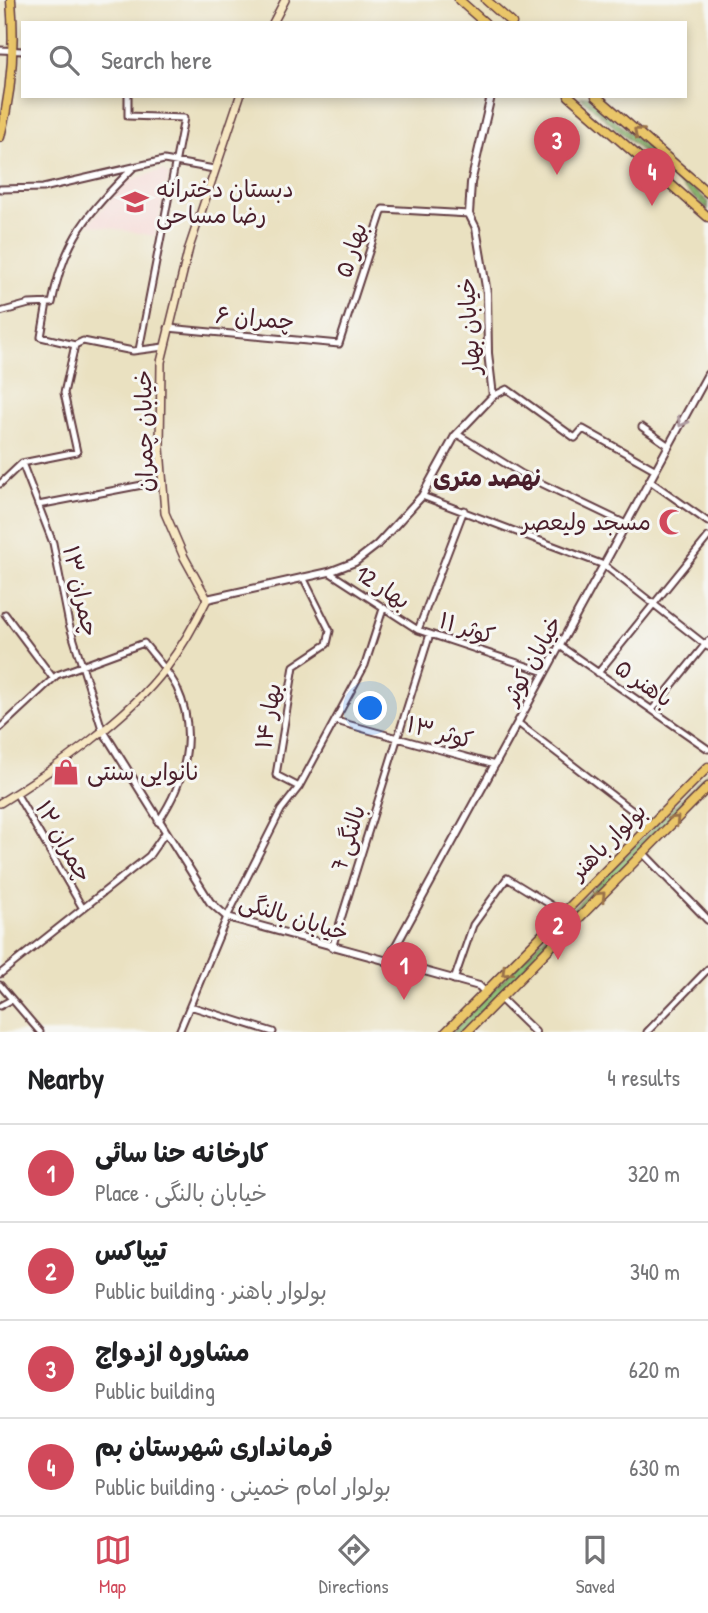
<!DOCTYPE html>
<meta charset="utf-8">
<style>
body{margin:0;font-family:"Patrick Hand","Playpen Sans Arabic",sans-serif;background:#f6f6f6;color:#202124}
.you{position:absolute;left:371px;top:709px;width:24px;height:24px;margin:-18px;border:5px solid #fff;border-radius:50%;background:#1a73e8;box-shadow:0 0 0 10px #1a73e833}
.badge{display:grid;place-items:center;width:46px;height:46px;border-radius:50%;background:#d1495b;color:#fff;font-size:23px;font-weight:700}
.pin{position:absolute;translate:-50% -58px;filter:drop-shadow(0 2px 4px #0008)}
.pin::after{content:'';position:absolute;top:37px;width:24px;height:21px;background:inherit;clip-path:polygon(0 0,100% 0,50% 100%)}
.list{margin:0;padding:0;list-style:none}
h2{display:flex;justify-content:space-between;align-items:center;height:91px;margin:0;padding:0 28px;font-size:30px}
h2 small{font-size:23px;font-weight:400;color:#757577}
.list li{display:grid;grid-template-columns:46px 1fr auto;gap:21px;align-items:center;box-sizing:border-box;height:98px;padding:0 28px;border-top:2px solid #e0e0e0}
.list b{display:block;font-size:26px;white-space:nowrap}
.list p{margin:0;font-size:23px;white-space:nowrap;color:#757577}
.list em{font-size:23px;font-style:normal;color:#757577}
.icon{flex:none;width:38px;height:38px;fill:none;stroke:currentColor;stroke-width:2;stroke-linecap:round;stroke-linejoin:round}
.map{position:relative;flex:none;width:708px;height:1032px;overflow:hidden}
.search{position:absolute;background:#fff;box-shadow:0 4px 10px #0003;left:21px;right:21px;top:21px;height:77px;display:flex;align-items:center;gap:18px;box-sizing:border-box;padding:0 24px;border-radius:0px;color:#757577;font-size:26px}
.sheet{height:483px;background:#fff}
nav{display:flex;justify-content:space-around;align-items:center;box-sizing:border-box;height:98px;border-top:2px solid #e0e0e0;background:#fff;font-size:19px;color:#757577}
nav a{display:grid;justify-items:center;gap:4px}
nav .on{color:#d1495b}
.map>svg:first-child{display:block}
.built{fill:#f7d0cd}
.grass{fill:url(#grass-dots);stroke:#6c7150;stroke-width:2}
.lines{fill:none;stroke-linecap:round;stroke-linejoin:round}
.minor-casing{stroke:#623c42;stroke-width:9}
.tertiary-casing{stroke:#623c42;stroke-width:10}
.secondary-casing{stroke:#623c42;stroke-width:10}
.primary-casing{stroke:#623c42;stroke-width:11}
.minor{stroke:#fff;stroke-width:5}
.tertiary{stroke:#fff;stroke-width:6}
.secondary{stroke:#f7e8c3;stroke-width:7}
.primary{stroke:#eac669;stroke-width:8}
.oneway{stroke:#9a724a}
.oneway2{stroke:#ae9aa0}
.labels{text-anchor:middle;stroke-width:6;stroke-linejoin:round;paint-order:stroke}
.poi-label{font-size:23px;fill:#4a1f2b;stroke:#f6f6f2;text-anchor:start}
.street-label{font-size:23px;fill:#4a1f2b;stroke:#f6f6f2}
.neighbourhood-label{font-size:24px;font-weight:bold;fill:#4a1f2b;stroke:#f6f6f2}
</style>
<div class="map">
<svg width="708" height="1032" viewBox="0 0 708 1032">
<defs>
<pattern id="grass-dots" width="8" height="8" patternUnits="userSpaceOnUse" patternTransform="scale(1.75)"><rect width="8" height="8" fill="#8ec375"/><path d="M2 2h.1M6 6h.1" fill="none" stroke="#769e60" stroke-width="1.8" stroke-linecap="round"/></pattern>
</defs>
<rect width="100%" height="100%" fill="#f6f6f2"/>
<filter id="ink" filterUnits="userSpaceOnUse"><feTurbulence type="fractalNoise" baseFrequency=".0143" numOctaves="2"/><feDisplacementMap in="SourceGraphic" scale="14" xChannelSelector="R" yChannelSelector="G"/><feConvolveMatrix kernelMatrix="1 2 1 2 8 2 1 2 1" color-interpolation-filters="sRGB"/></filter>
<filter id="wash" filterUnits="userSpaceOnUse"><feTurbulence type="fractalNoise" baseFrequency=".00686" numOctaves="4" result="noise"/><feDisplacementMap in="SourceGraphic" scale="28" xChannelSelector="R" yChannelSelector="G"/><feGaussianBlur stdDeviation="1.57" result="paint"/><feColorMatrix in="noise" values="0 0 0 0 0 0 0 0 0 0 0 0 0 0 0 0 0 1.4 0 .05"/><feComposite in="paint" operator="in"/></filter>
<g filter="url(#wash)">
<rect width="100%" height="100%" fill="#eae1c1"/>
<path class="built" d="M 163,170 L 169,175 L 155,236 L 88,224 L 128,180 Z"/>
<path class="grass" d="M 587,96 L 708,202 L 708,209 L 581,97 Z
M 708,772 L 708,782 L 490,1004 L 462,1032 L 452,1032 Z"/>
</g>
<g filter="url(#ink)">
<g class="lines">
<g class="minor-casing">
<path id="minor" d="M 0,50 L 23,51
M 128,96 L 128,116 L 184,118 L 139,350
M 0,189 L 43,188 L 164,160 L 214,169
M 47,303 L 41,337 L 75,345
M 0,312 L 29,304 L 52,303 C 64,239 89,212 133,168
M 168,328 L 339,344 L 383,209 L 469,214
M 75,345 L 83,341 L 133,351 L 164,347
M 493,396 L 507,389 L 575,438 L 583,429 L 656,470
M 642,427 L 669,446
M 457,434 L 522,474 L 626,524
M 22,463 L 53,543 L 69,624 L 102,729
M 650,481 L 708,522
M 0,484 L 22,463 L 77,452 L 64,393 L 75,345
M 422,496 L 604,565 L 708,647
M 38,505 L 163,481
M 329,572 L 418,630 L 545,672
M 5,614 L 53,678
M 418,630 L 464,510
M 560,646 L 708,749
M 598,673 L 708,537
M 652,710 L 708,641
M 336,721 L 495,765
M 518,723 L 651,825
M 0,728 L 57,675 L 144,643 C 155,657 169,672 177,688 C 198,733 185,783 158,822
M 299,787 L 276,775 L 294,666 L 327,644 L 330,631 L 303,577
M 16,793 L 82,907
M 332,948 L 430,634
M 0,974 L 149,856 L 165,833
M 454,980 L 473,925 L 507,878 L 564,913
M 0,985 L 40,1032
M 0,1006 L 11,1000
M 190,1006 L 273,1032
M 179,1032 L 227,917 L 281,810 L 299,787 L 365,665 L 383,609
M 647,1032 L 708,969"/>
</g>
<g class="tertiary-casing">
<path id="tertiary" d="M 207,599 L 329,572 L 355,562 L 377,545 L 422,496 L 455,436 L 493,396 L 488,353 L 487,293 L 476,228 L 469,214 L 471,183 L 491,96
M 102,729 L 210,902 L 227,917 L 479,986 L 486,993
M 643,853 L 708,920
M 387,962 L 708,374
M 500,998 L 535,1032"/>
</g>
<g class="secondary-casing">
<path id="secondary" d="M 273,23 L 285,0
M 0,803 C 52,771 130,717 166,668 C 182,647 195,624 207,599 L 184,557 L 165,513 L 160,448 L 161,362 L 189,248 L 240,96"/>
</g>
<g class="primary-casing">
<path id="primary" d="M 459,0 L 485,23
M 486,0 L 512,23
M 569,96 L 708,217
M 596,96 L 708,193
M 0,137 C 12,91 15,47 11,0
M 446,1032 L 708,767
M 467,1032 L 708,787"/>
</g>
<use href="#minor" class="minor"/>
<use href="#tertiary" class="tertiary"/>
<use href="#secondary" class="secondary"/>
<use href="#primary" class="primary"/>
</g>
<defs><path id="oneway-chevron" d="M-2-3.5L2.5 0L-2 3.5" fill="none" stroke-width="1.6" stroke-linecap="round" stroke-linejoin="round" transform="scale(1.75)"/></defs>
<g class="oneway">
<use href="#oneway-chevron" transform="translate(638 132) rotate(-139)"/>
<use href="#oneway-chevron" transform="translate(675 820) rotate(-46)"/>
<use href="#oneway-chevron" transform="translate(601 896) rotate(-45)"/>
<use href="#oneway-chevron" transform="translate(506 972) rotate(134)"/>
</g>
<use class="oneway2" href="#oneway-chevron" transform="translate(682 422) rotate(119)"/>
</g>
<defs>
<g id="school-bare" transform="scale(2.1)"><path d="M0-5L7-2L0 1L-7-2ZM-4 1L0 2.5L4 1V4Q0 6-4 4Z" fill="#d1495b" stroke="#f6f6f2" stroke-width="2.5" paint-order="stroke"/></g>
<g id="mosque-bare" transform="scale(2.1)"><path d="M3.5-4.9A6 6 0 1 0 3.5 4.9A5 5 0 1 1 3.5-4.9Z" fill="#d1495b" stroke="#f6f6f2" stroke-width="2.5" paint-order="stroke"/></g>
<g id="shop-bare" transform="scale(2.1)"><path d="M-5-2.5h2.3a2.7 3.5 0 0 1 5.4 0H5L5.5 6h-11ZM-1.5-2.5h3a1.5 2.3 0 0 0-3 0Z" fill="#d1495b" stroke="#f6f6f2" stroke-width="2.5" paint-order="stroke"/></g>
</defs>
<g fill-rule="evenodd">
<use href="#school-bare" x="135" y="202"/>
<use href="#mosque-bare" x="672" y="522"/>
<use href="#shop-bare" x="66" y="772"/>
</g>
<g class="labels">
<g class="poi-label">
<text x="156" y="197">دبستان دخترانه<tspan x="156" dy="26">رضا مساحی</tspan></text>
<text x="651" y="530" text-anchor="end">مسجد ولیعصر</text>
<text x="87" y="780">نانوایی سنتی</text>
</g>
<g class="street-label">
<text transform="translate(351 250) rotate(-72)" y="8">بهار ۵</text>
<text transform="translate(255 318) rotate(5)" y="8">چمران ۶</text>
<text transform="translate(469 326) rotate(-94)" y="8">خیابان بهار</text>
<text transform="translate(144 431) rotate(-91)" y="8">خیابان چمران</text>
<text transform="translate(383 587) rotate(33)" y="8">بهار 12</text>
<text transform="translate(81 591) rotate(77)" y="8">چمران ۱۳</text>
<text transform="translate(467 628) rotate(18)" y="8">کوثر ۱۱</text>
<text transform="translate(532 660) rotate(-61)" y="8">خیابان کوثر</text>
<text transform="translate(644 683) rotate(35)" y="8">باهنر ۵</text>
<text transform="translate(268 716) rotate(-81)" y="8">بهار ۱۴</text>
<text transform="translate(440 732) rotate(15)" y="8">کوثر ۱۳</text>
<text transform="translate(348 838) rotate(-73)" y="8">بالنگی 7</text>
<text transform="translate(64 841) rotate(60)" y="8">چمران ۱۲</text>
<text transform="translate(608 841) rotate(-45)" y="8">بولوار باهنر</text>
<text transform="translate(294 917) rotate(17)" y="8">خیابان بالنگی</text>
</g>
<g class="neighbourhood-label">
<text x="488" y="486">نهصد متری</text>
</g>
</g>
</svg>
<div class="you"></div>
<div class="pin badge" style="left:404px;top:1000px">1</div>
<div class="pin badge" style="left:558px;top:960px">2</div>
<div class="pin badge" style="left:557px;top:175px">3</div>
<div class="pin badge" style="left:652px;top:206px">4</div>
<div class="search"><svg class="icon" aria-label="search" viewBox="0 0 24 24"><circle cx="10" cy="10" r="6"/><path d="M15 15l6 6"/></svg>Search here</div>
</div>
<section class="sheet">
<h2>Nearby<small>4 results</small></h2>
<ul class="list">
<li><span class="badge">1</span><div><b>کارخانه حنا سائی</b><p>Place · خیابان بالنگی</p></div><em>320 m</em></li>
<li><span class="badge">2</span><div><b>تیپاکس</b><p>Public building · بولوار باهنر</p></div><em>340 m</em></li>
<li><span class="badge">3</span><div><b>مشاوره ازدواج</b><p>Public building</p></div><em>620 m</em></li>
<li><span class="badge">4</span><div><b>فرمانداری شهرستان بم</b><p>Public building · بولوار امام خمینی</p></div><em>630 m</em></li>
</ul>
</section>
<nav>
<a class="on"><svg class="icon" aria-label="map" viewBox="0 0 24 24"><path d="M3 6l6-2 6 2 6-2v14l-6 2-6-2-6 2zM9 4v14M15 6v14"/></svg>Map</a>
<a><svg class="icon" aria-label="directions" viewBox="0 0 24 24"><path d="M12 3l9 9-9 9-9-9zM9 14v-3h6M13 9l2 2-2 2"/></svg>Directions</a>
<a><svg class="icon" aria-label="saved" viewBox="0 0 24 24"><path d="M7 4h10v16l-5-4-5 4z"/></svg>Saved</a>
</nav>
